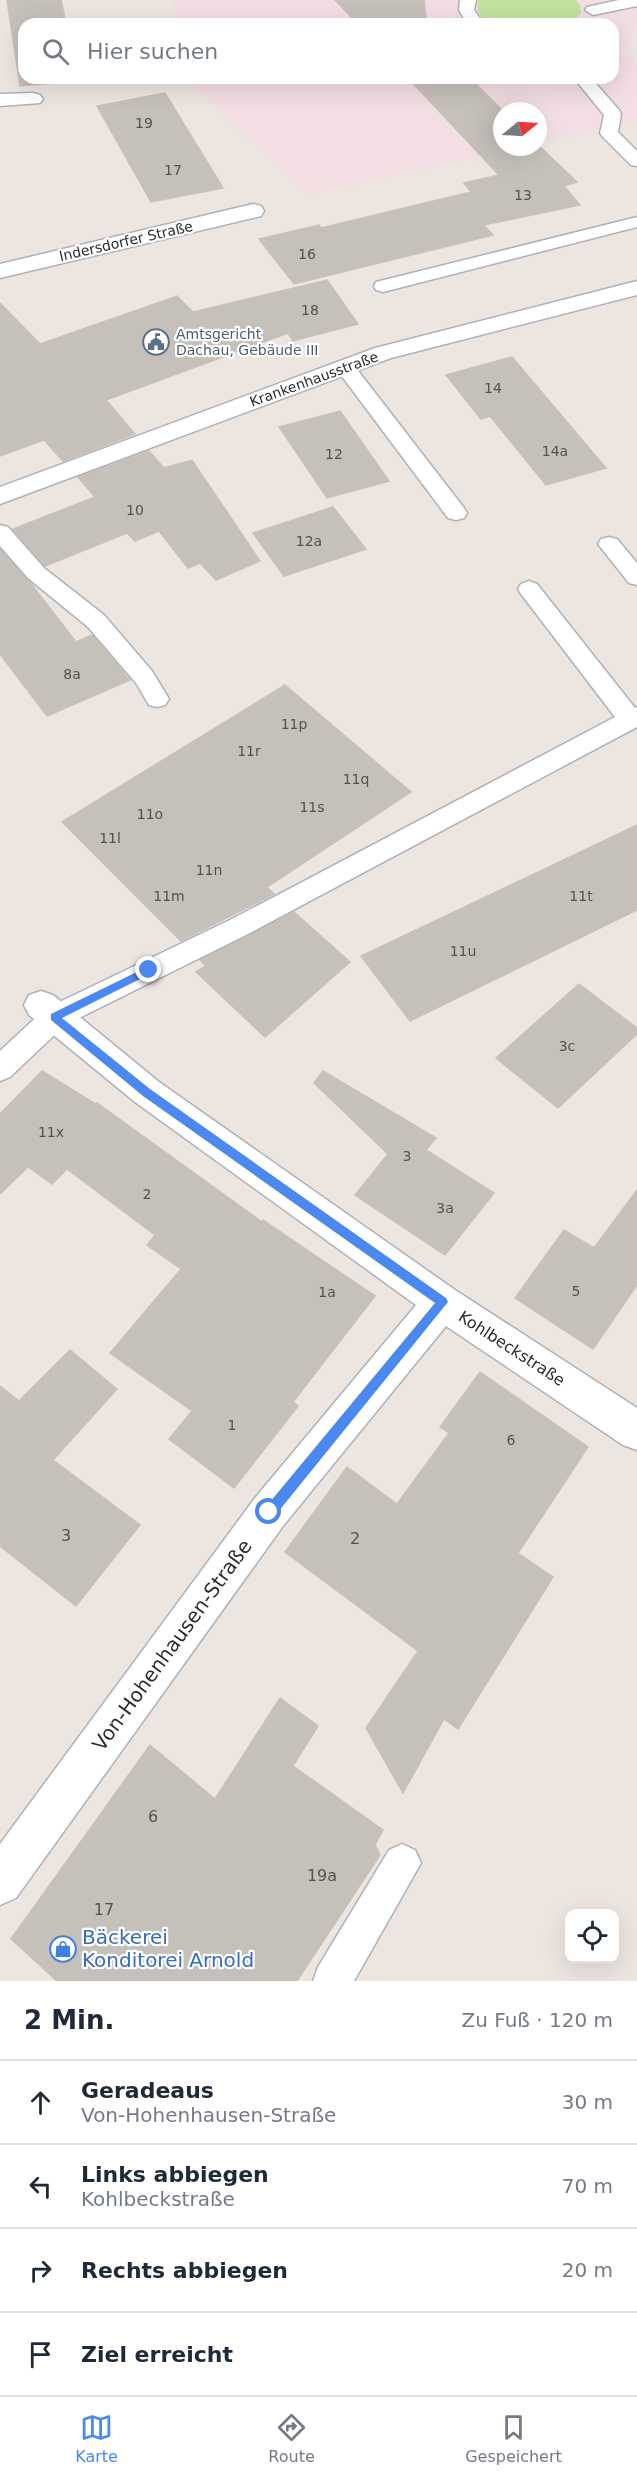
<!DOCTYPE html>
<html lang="de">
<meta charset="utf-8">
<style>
body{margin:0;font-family:"DejaVu Sans",sans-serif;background:#f2f2f3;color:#1f2937}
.controls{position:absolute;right:18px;bottom:18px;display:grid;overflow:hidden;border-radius:12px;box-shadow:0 6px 24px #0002}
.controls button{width:54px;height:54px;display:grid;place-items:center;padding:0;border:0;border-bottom:2px solid #e0e1e3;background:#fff;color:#1f2937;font:30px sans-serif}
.compass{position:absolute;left:493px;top:102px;width:54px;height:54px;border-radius:50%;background:#fff;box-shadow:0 6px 24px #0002;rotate:72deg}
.stop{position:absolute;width:18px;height:18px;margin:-14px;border:4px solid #4b88ef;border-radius:50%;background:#fff}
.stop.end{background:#4b88ef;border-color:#fff;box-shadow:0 2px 6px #0008}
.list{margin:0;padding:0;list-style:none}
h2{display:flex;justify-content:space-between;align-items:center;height:78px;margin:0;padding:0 24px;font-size:26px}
h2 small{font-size:20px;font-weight:400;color:#747a83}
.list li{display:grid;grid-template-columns:39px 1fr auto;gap:18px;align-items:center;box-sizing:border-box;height:84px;padding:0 24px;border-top:2px solid #e0e1e3}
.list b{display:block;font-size:22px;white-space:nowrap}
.list p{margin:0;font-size:20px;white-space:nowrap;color:#747a83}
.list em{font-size:20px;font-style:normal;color:#747a83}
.icon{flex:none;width:33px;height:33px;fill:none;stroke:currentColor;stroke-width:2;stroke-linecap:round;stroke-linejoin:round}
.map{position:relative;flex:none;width:637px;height:1981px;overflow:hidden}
.search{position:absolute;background:#fff;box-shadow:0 6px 24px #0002;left:18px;right:18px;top:18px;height:66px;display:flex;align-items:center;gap:15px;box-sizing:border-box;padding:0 21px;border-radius:18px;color:#747a83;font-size:22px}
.sheet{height:414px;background:#fff}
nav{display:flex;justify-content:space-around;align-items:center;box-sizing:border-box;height:84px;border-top:2px solid #e0e1e3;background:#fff;font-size:16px;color:#747a83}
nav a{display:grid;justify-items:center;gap:3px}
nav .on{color:#4b88ef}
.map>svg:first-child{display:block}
.medical{fill:#f3dee3}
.green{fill:#c2e0a0}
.building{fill:#c6c0bb;stroke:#c9c0b9;stroke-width:1.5}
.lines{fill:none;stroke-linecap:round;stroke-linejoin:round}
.lane-casing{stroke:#adb1b8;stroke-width:3}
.street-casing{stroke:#adb1b8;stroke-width:3}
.lane{fill:#fff;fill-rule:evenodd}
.street{fill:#fff;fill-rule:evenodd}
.route{fill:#4b88ef}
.labels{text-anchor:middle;stroke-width:4.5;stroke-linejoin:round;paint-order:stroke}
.number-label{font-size:14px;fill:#535250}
.far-street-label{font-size:14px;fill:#2d2d2d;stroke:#fff}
.far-service-label{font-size:14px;fill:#4e5e75;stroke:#fff;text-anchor:start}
.street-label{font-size:16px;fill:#2d2d2d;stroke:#fff}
.near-number-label{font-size:16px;fill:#535250}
.near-street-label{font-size:20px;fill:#2d2d2d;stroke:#fff}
.near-shop-label{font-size:20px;fill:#366cbe;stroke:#fff;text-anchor:start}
</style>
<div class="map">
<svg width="637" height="1981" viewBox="0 0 637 1981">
<rect width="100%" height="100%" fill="#ede5e0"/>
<path class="medical" d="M 173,0 L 637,0 L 637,26 L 623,50 L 637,63 L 637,121 L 538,143 L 538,111 L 502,111 L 502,147 L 521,147 L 311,194 L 189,83 L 188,78 L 613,78 L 613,24 L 178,24 Z"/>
<path class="green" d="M 478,0 L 576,0 L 580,5 L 581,13 L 571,24 C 557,24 499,27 489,23 C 480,19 476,9 478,0 Z"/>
<path class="building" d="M 7,0 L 61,0 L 66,24 L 24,24 L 24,78 L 76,78 L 77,81 L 20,86 Z
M 335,0 L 424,0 L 426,17 L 431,24 L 358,24 Z
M 408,78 L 470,78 L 503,111 L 502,147 L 538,147 L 538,145 L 577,182 L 564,186 L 580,205 L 484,225 L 493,235 L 294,284 L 259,239 L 319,225 L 321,228 L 471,192 L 464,183 L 499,175 Z
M 165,93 L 193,139 L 223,188 L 151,202 L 97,106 Z
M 327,280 L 358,324 L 293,341 L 288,333 L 106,400 L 135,434 L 63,461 L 44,440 L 0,456 L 0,303 L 40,344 L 177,296 L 193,312 Z
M 512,357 L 606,468 L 546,485 L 490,416 L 481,419 L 446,375 Z
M 340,411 L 389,481 L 327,498 L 279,427 Z
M 149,451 L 164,468 L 192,460 L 260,561 L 216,580 L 200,563 L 188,568 L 159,531 L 135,541 L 127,533 L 45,566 L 13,529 L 95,497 L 78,477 Z
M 333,507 L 366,549 L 284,576 L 253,533 Z
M 0,549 L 29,581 L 76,642 L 92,635 L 130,680 L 47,716 L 0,654 Z
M 285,685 L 411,792 L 267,887 L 274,894 L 181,941 L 62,822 Z
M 637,825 L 637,910 L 410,1021 L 361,956 Z
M 294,912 L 350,962 L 265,1037 L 196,972 L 206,966 L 200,960 Z
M 579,984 L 637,1028 L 637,1034 L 558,1108 L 496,1058 Z
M 42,1071 L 97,1105 L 97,1103 L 262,1222 L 263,1220 L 375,1296 L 293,1402 L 298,1406 L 234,1488 L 169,1439 L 192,1411 L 110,1353 L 181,1269 L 147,1245 L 155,1235 L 67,1169 L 52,1184 L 28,1167 L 0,1194 L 0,1114 Z
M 323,1071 L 436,1138 L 426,1150 L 494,1193 L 445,1255 L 355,1195 L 388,1154 L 314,1083 Z
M 637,1190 L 637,1285 L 593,1349 L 515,1298 L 564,1230 L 594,1248 Z
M 70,1350 L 117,1389 L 53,1460 L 140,1525 L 76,1606 L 0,1546 L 0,1386 L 19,1401 Z
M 480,1372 L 588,1447 L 518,1553 L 553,1577 L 458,1729 L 444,1719 L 403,1793 L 366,1728 L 418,1651 L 285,1552 L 347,1467 L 397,1504 L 449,1433 L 440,1427 Z
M 280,1698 L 318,1726 L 293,1766 L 383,1830 L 375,1845 L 380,1855 L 297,1981 L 57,1981 L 11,1939 L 150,1745 L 215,1799 Z"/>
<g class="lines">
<g class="lane-casing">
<path id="lane" d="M 460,0 L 476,0 L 474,10 L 484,24 L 467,24 L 459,10 Z
M 619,0 L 637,0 L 637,6 L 593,15 L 585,10 L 587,7 Z
M 574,78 L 591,78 L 619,110 L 621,114 L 618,132 L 637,151 L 637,166 L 631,165 L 603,137 L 600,133 L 604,115 Z
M 637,217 L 637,227 L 383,292 L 376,290 L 374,286 L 376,282 Z
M 345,361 L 352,363 L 464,508 L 467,513 L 464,518 L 456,520 L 448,518 L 335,367 L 338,363 Z
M 0,525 L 8,527 L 44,568 L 104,615 L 152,671 L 169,699 L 165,705 L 157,707 L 149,705 L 136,683 L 88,627 L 28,578 L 0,546 Z
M 609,537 L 617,539 L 637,563 L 637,585 L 629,583 L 598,544 L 601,539 Z
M 529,581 L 537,584 L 635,708 L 637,707 L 637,727 L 250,933 L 65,1025 L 10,1077 L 0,1081 L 0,1051 L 45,1009 L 232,919 L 615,717 L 521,594 L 518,589 L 521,584 Z
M 402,1844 L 415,1850 L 421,1863 L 354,1981 L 313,1981 L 318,1967 L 389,1850 Z"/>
</g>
<g class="street-casing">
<path id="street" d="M 33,93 L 40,95 L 43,99 L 40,103 L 0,106 L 0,94 Z
M 253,204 L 261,206 L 264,211 L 261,216 L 0,278 L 0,264 Z
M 637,281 L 637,295 L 391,358 L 0,504 L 0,487 L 375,348 Z
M 41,991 L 53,995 L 159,1082 L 455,1290 L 637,1408 L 637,1450 L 623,1445 L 446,1326 L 283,1526 L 16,1898 L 0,1905 L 0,1844 L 255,1498 L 416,1305 L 135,1102 L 29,1015 L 24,1005 L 29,995 Z"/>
</g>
<use href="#lane" class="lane"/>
<use href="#street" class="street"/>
</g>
<path class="route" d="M 149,966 L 154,970 L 152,973 L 62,1018 L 150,1089 L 446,1298 L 448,1302 L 274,1517 L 269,1518 L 265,1517 L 265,1508 L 435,1303 L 143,1096 L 51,1020 L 51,1014 Z"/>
<defs>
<g id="civic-ring" transform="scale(1.35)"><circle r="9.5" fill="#fff" stroke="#5c6f8a" stroke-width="1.5"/><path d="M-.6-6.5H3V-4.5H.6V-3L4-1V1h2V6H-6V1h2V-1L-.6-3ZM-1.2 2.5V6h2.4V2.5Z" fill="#5c6f8a"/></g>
<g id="shop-ring" transform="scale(1.35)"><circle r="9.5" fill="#fff" stroke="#3f7fe0" stroke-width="1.5"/><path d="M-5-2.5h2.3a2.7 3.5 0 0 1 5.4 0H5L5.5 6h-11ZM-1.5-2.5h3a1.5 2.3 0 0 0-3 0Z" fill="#3f7fe0"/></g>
</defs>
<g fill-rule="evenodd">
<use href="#civic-ring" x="156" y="342"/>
<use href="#shop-ring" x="63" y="1949"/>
</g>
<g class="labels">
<g class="number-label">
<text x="144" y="128">19</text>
<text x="173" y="175">17</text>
<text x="523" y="200">13</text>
<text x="307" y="259">16</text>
<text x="310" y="315">18</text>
<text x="493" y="393">14</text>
<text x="555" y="456">14a</text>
<text x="334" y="459">12</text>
<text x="135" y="515">10</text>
<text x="309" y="546">12a</text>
<text x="72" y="679">8a</text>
<text x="294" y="729">11p</text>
<text x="249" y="756">11r</text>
<text x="356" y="784">11q</text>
<text x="312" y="812">11s</text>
<text x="150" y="819">11o</text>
<text x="110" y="843">11l</text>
<text x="209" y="875">11n</text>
<text x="169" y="901">11m</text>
<text x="581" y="901">11t</text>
<text x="463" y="956">11u</text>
<text x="567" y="1051">3c</text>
<text x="51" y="1137">11x</text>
<text x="407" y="1161">3</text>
<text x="147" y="1199">2</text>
<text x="445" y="1213">3a</text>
<text x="576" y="1296">5</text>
<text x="327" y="1297">1a</text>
<text x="232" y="1430">1</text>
<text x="511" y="1445">6</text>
</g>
<g class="far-street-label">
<text transform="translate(126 241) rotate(-13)" y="5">Indersdorfer Straße</text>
<text transform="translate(314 379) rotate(-20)" y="5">Krankenhausstraße</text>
</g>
<g class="far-service-label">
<text x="176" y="339">Amtsgericht<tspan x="176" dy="16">Dachau, Gebäude III</tspan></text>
</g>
<g class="street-label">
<text transform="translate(512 1348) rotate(33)" y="6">Kohlbeckstraße</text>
</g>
<g class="near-number-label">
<text x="66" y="1541">3</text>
<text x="355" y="1544">2</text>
<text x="153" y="1822">6</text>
<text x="322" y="1881">19a</text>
<text x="104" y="1915">17</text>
</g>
<g class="near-street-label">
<text transform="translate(172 1645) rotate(-54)" y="7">Von-Hohenhausen-Straße</text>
</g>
<g class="near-shop-label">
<text x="82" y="1944">Bäckerei<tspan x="82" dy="23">Konditorei Arnold</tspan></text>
</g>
</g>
</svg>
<div class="controls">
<button><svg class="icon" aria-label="locate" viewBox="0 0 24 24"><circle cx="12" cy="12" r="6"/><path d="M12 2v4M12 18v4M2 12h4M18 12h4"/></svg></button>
</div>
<svg class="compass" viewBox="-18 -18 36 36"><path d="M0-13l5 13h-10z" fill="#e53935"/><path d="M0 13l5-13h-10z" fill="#747a83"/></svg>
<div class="stop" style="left:269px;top:1512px"></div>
<div class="stop end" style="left:149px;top:970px"></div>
<div class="search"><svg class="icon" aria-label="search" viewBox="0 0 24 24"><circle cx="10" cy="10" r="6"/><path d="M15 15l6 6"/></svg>Hier suchen</div>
</div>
<section class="sheet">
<h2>2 Min.<small>Zu Fuß · 120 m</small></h2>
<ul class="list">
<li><svg class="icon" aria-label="ahead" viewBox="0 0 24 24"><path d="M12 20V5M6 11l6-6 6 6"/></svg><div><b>Geradeaus</b><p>Von-Hohenhausen-Straße</p></div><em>30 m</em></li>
<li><svg class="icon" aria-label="left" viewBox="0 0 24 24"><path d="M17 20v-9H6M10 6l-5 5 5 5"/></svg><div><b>Links abbiegen</b><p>Kohlbeckstraße</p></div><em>70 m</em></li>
<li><svg class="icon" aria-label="right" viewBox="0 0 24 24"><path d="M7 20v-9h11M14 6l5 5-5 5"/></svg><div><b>Rechts abbiegen</b></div><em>20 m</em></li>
<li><svg class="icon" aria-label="arrive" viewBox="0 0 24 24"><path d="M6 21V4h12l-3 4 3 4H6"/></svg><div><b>Ziel erreicht</b></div></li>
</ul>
</section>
<nav>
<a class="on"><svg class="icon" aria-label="map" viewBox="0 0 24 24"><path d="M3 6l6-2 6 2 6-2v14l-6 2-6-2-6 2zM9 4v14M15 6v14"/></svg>Karte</a>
<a><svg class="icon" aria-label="directions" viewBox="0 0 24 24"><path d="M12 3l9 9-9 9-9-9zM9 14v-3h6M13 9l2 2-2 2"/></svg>Route</a>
<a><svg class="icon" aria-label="saved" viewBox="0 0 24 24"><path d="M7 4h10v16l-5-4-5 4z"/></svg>Gespeichert</a>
</nav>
